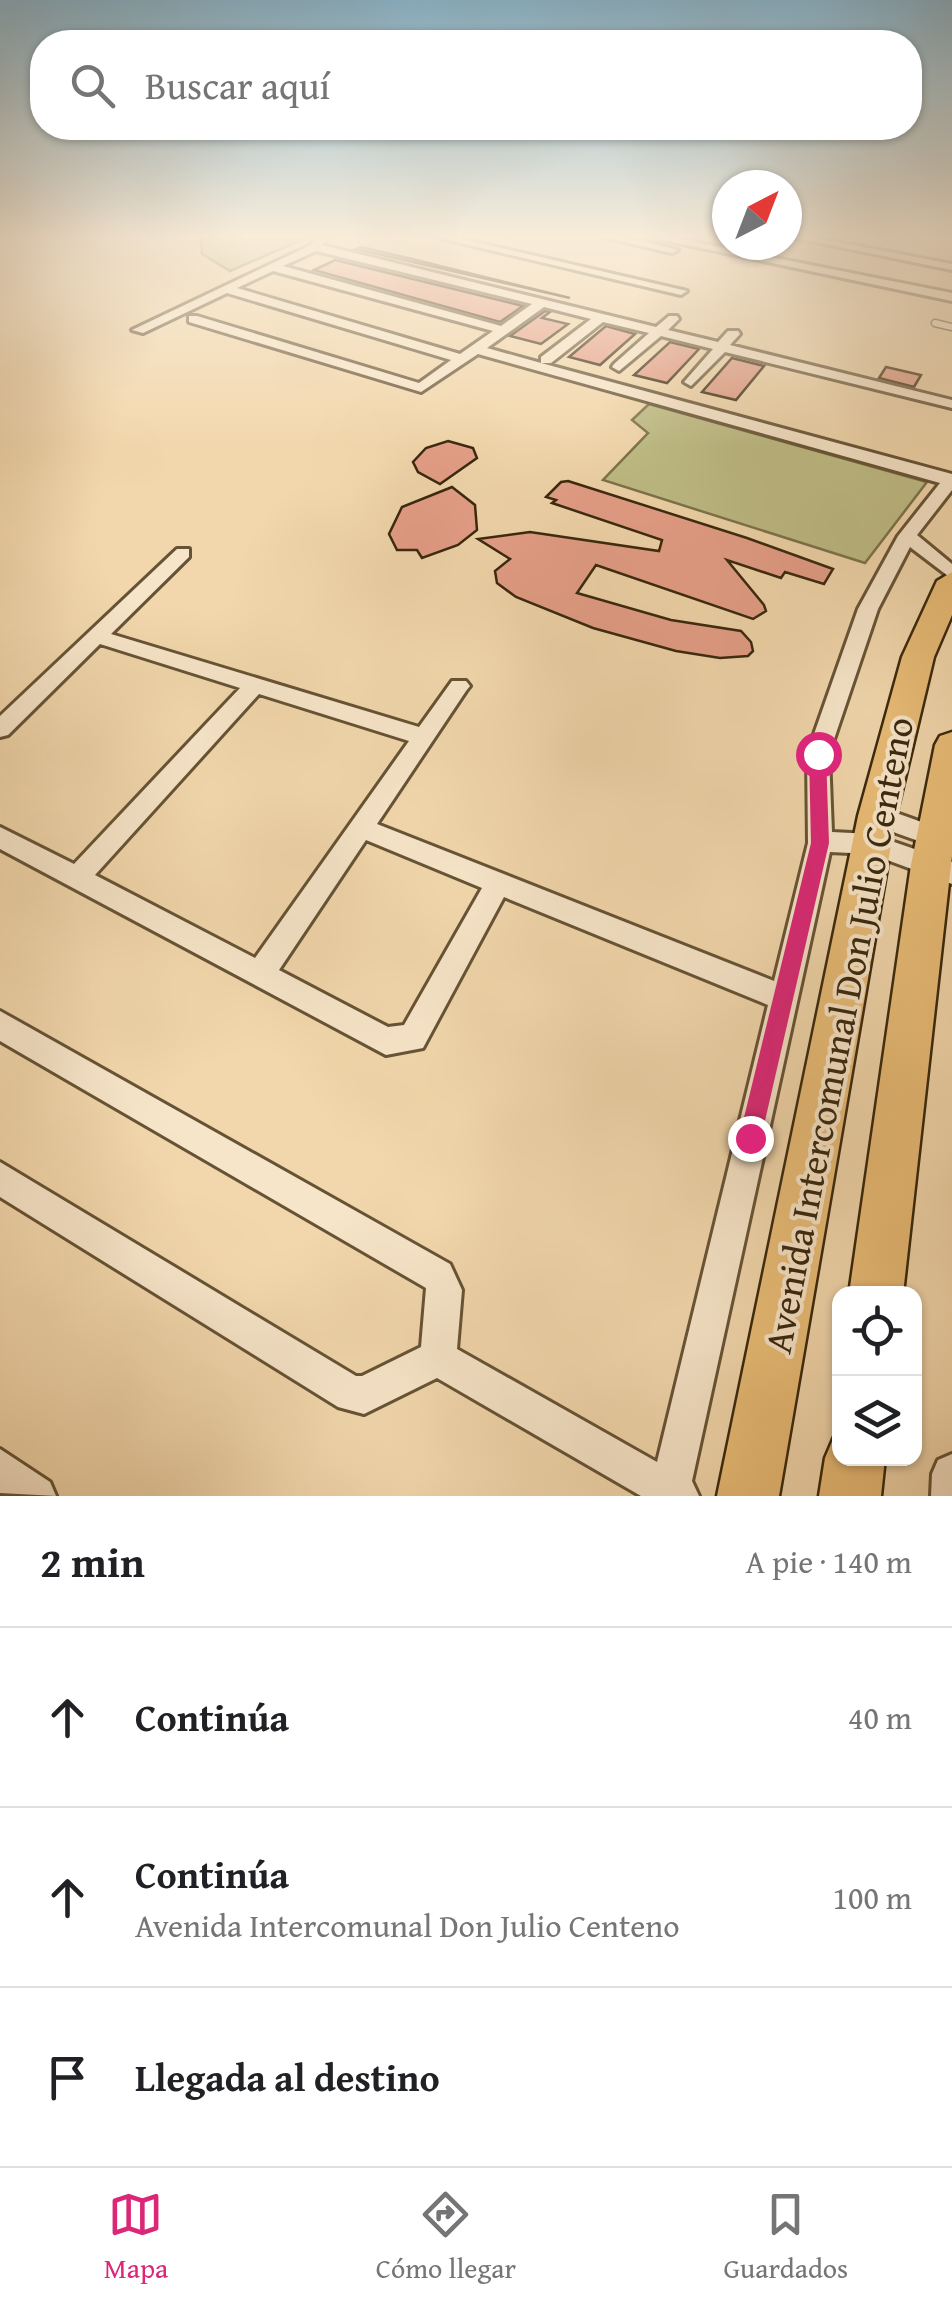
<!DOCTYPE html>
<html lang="es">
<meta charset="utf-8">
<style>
body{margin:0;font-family:"Gentium Book Plus",serif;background:#f6f6f6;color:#202124}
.controls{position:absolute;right:30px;bottom:30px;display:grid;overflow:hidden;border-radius:20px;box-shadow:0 2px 8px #0004}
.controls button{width:90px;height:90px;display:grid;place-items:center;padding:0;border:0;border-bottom:2px solid #e0e0e0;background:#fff;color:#202124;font:50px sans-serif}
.compass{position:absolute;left:712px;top:170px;width:90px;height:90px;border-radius:50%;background:#fff;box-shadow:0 2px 8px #0004;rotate:42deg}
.stop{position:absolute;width:30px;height:30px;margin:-22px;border:8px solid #db2777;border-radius:50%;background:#fff}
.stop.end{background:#db2777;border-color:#fff;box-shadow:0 2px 10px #0008}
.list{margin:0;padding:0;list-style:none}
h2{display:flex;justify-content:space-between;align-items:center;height:130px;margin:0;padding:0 40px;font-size:42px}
h2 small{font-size:32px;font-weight:400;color:#757577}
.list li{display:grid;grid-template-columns:65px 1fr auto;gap:30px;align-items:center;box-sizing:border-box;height:180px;padding:0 40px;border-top:2px solid #e0e0e0}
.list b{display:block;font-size:38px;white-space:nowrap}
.list p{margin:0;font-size:32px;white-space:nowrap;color:#757577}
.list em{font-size:32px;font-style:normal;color:#757577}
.icon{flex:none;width:55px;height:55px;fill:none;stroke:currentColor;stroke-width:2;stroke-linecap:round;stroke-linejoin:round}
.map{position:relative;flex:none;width:952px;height:1496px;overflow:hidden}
.search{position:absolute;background:#fff;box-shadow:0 2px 8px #0004;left:30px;right:30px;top:30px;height:110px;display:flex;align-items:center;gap:25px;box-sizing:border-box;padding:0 35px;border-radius:40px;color:#757577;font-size:38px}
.sheet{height:670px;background:#fff}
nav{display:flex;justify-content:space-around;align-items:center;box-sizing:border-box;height:140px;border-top:2px solid #e0e0e0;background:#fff;font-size:28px;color:#757577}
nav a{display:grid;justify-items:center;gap:5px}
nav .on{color:#db2777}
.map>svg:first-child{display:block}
.green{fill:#bfbd86;stroke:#7c724a;stroke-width:2.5}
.building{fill:#e69f89;stroke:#38270d;stroke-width:2.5}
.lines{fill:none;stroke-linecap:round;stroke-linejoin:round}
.lane-casing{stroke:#665335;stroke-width:9}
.street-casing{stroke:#665335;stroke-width:6}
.primary-casing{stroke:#38270d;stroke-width:5}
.lane{stroke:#f7e5c9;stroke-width:6}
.street{fill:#f7e5c9;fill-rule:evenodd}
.primary{fill:#e9bc76;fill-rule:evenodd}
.route{fill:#db2777}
.labels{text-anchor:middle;stroke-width:8;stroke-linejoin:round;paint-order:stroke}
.near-street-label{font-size:38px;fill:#38270d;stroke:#f7e5c9}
</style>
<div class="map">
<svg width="952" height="1496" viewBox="0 0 952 1496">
<rect width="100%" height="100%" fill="#f2d7ac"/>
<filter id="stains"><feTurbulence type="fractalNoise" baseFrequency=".002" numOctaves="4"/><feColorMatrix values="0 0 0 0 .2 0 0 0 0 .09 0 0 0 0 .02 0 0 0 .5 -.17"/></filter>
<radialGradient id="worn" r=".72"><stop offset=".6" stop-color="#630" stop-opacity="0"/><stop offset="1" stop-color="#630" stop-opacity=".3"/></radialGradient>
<path class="green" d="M 200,238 L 306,238 L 230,271 L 202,254 Z
M 649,404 L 927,482 L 865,563 L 603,480 L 648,433 L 632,420 Z"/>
<path class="building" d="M 361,247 L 408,258 L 570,298 L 356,249 Z
M 335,260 L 523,306 L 500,322 L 314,270 Z
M 545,311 L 550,312 L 542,318 L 568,324 L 541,344 L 510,336 Z
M 606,326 L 635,334 L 600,365 L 569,357 Z
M 670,342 L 699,349 L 667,383 L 634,375 Z
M 732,358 L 764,366 L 736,400 L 702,392 Z
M 886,367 L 921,375 L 914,387 L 879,378 Z
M 448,441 L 473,448 L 477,458 L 440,484 L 418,472 L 413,462 L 426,448 Z
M 568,481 L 747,538 L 833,569 L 824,584 L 785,572 L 781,578 L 727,560 L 764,605 L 766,611 L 753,619 L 596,565 L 577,593 L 671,620 L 741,631 L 751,642 L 753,651 L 748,656 L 720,658 L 676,651 L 593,628 L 516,597 L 497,583 L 495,571 L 510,559 L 478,539 L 530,532 L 659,551 L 662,540 L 552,503 L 556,500 L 546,497 L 561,482 Z
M 452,487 L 475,505 L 477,530 L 458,545 L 422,558 L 417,550 L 397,550 L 389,534 L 402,507 Z"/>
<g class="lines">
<g class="lane-casing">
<path id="lane" d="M 935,323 L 952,327"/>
</g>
<g class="street-casing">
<path id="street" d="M 316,238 L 327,238 L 322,245 L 656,327 L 669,316 L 677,316 L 679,319 L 668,330 L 718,342 L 728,331 L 738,331 L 740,334 L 730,345 L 952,400 L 952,408 L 725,352 L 691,386 L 684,382 L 713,349 L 661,336 L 619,371 L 612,367 L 614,364 L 649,333 L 603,322 L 551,363 L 541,363 L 952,474 L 952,490 L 917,535 L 952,564 L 952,579 L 910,547 L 878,609 L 829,754 L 832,832 L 871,834 L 952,862 L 952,884 L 871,854 L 830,852 L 692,1481 L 699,1496 L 641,1496 L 437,1378 L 364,1414 L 338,1407 L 0,1197 L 0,1162 L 356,1376 L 362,1376 L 421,1347 L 426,1288 L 0,1041 L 0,1011 L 450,1264 L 462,1290 L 457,1349 L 657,1462 L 768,1005 L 504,897 L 423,1048 L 386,1055 L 0,849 L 0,827 L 74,864 L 240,688 L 100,644 L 8,735 L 0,737 L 0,716 L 177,549 L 189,549 L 189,557 L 111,634 L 419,727 L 452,681 L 466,681 L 470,686 L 466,691 L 377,824 L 774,981 L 808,843 L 807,754 L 858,609 L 898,536 L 940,483 L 478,354 L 421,392 L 189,322 L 189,316 L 197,316 L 419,383 L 451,360 L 227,293 L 143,333 L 132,330 L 311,245 ZM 316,251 L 532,304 L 501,326 L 283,266 ZM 273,271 L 493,331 L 460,354 L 237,288 ZM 544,307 L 591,319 L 541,357 L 541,363 L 487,348 ZM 259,694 L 409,741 L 255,958 L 95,875 ZM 366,840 L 482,888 L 404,1025 L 388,1027 L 279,970 Z
M 439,238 L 458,238 L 687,291 L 681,295 Z
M 607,238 L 628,238 L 678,250 L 672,253 Z
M 654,238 L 675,238 L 952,293 L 952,301 Z
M 796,238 L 817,238 L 952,264 L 952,270 Z
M 877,806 L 952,833 L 952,853 L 868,823 L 865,816 L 868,809 Z
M 0,1449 L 50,1482 L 56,1496 L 0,1493 Z
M 952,1454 L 952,1496 L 931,1496 L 932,1474 L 938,1460 Z"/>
</g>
<g class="primary-casing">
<path id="primary" d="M 952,572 L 952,615 L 934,657 L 896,816 L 779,1496 L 717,1496 L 858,816 L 902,657 L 937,581 Z
M 952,732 L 952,856 L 903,1294 L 849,1294 L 911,865 L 935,745 L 940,736 Z
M 840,1434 L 840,1458 L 885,1458 L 881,1496 L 819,1496 L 825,1458 L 834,1437 Z"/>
</g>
<use href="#lane" class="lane"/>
<use href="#street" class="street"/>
<use href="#primary" class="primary"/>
</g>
<linearGradient id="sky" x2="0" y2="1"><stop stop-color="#89b6ce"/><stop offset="0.53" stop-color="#f9edda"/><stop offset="1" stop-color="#f9edda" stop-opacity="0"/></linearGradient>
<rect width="952" height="447" fill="url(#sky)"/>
<path class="route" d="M 818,748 L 826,754 L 829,843 L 761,1138 L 750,1149 L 739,1138 L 811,843 L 809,754 Z"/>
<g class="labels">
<g class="near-street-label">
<text transform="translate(839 1035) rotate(-79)" y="13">Avenida Intercomunal Don Julio Centeno</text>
</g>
</g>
<rect width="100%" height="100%" filter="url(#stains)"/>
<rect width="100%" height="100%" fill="url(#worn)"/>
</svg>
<div class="controls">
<button><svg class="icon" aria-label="locate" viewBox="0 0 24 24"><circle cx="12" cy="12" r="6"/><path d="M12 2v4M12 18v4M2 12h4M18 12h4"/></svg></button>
<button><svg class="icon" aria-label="layers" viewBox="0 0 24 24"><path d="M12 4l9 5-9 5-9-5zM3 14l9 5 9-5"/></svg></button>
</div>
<svg class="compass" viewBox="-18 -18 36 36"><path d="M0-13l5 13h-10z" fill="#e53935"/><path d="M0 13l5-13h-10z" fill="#757577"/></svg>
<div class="stop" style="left:818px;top:754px"></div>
<div class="stop end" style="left:750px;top:1138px"></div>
<div class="search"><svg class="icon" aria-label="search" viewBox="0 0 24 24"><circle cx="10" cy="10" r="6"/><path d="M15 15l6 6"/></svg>Buscar aquí</div>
</div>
<section class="sheet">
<h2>2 min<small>A pie · 140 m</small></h2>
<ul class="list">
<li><svg class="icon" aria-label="ahead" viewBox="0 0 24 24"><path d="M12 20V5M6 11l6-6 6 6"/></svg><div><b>Continúa</b></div><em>40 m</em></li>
<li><svg class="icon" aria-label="ahead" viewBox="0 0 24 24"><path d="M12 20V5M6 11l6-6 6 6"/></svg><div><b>Continúa</b><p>Avenida Intercomunal Don Julio Centeno</p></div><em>100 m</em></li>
<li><svg class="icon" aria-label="arrive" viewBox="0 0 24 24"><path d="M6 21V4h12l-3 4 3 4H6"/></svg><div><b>Llegada al destino</b></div></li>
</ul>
</section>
<nav>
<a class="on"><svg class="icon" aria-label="map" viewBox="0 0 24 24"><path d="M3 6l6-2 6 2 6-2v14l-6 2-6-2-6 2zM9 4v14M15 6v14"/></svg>Mapa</a>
<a><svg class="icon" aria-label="directions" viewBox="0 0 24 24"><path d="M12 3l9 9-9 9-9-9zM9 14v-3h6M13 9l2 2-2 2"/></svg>Cómo llegar</a>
<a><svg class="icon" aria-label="saved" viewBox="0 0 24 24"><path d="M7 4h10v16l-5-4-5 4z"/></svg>Guardados</a>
</nav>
